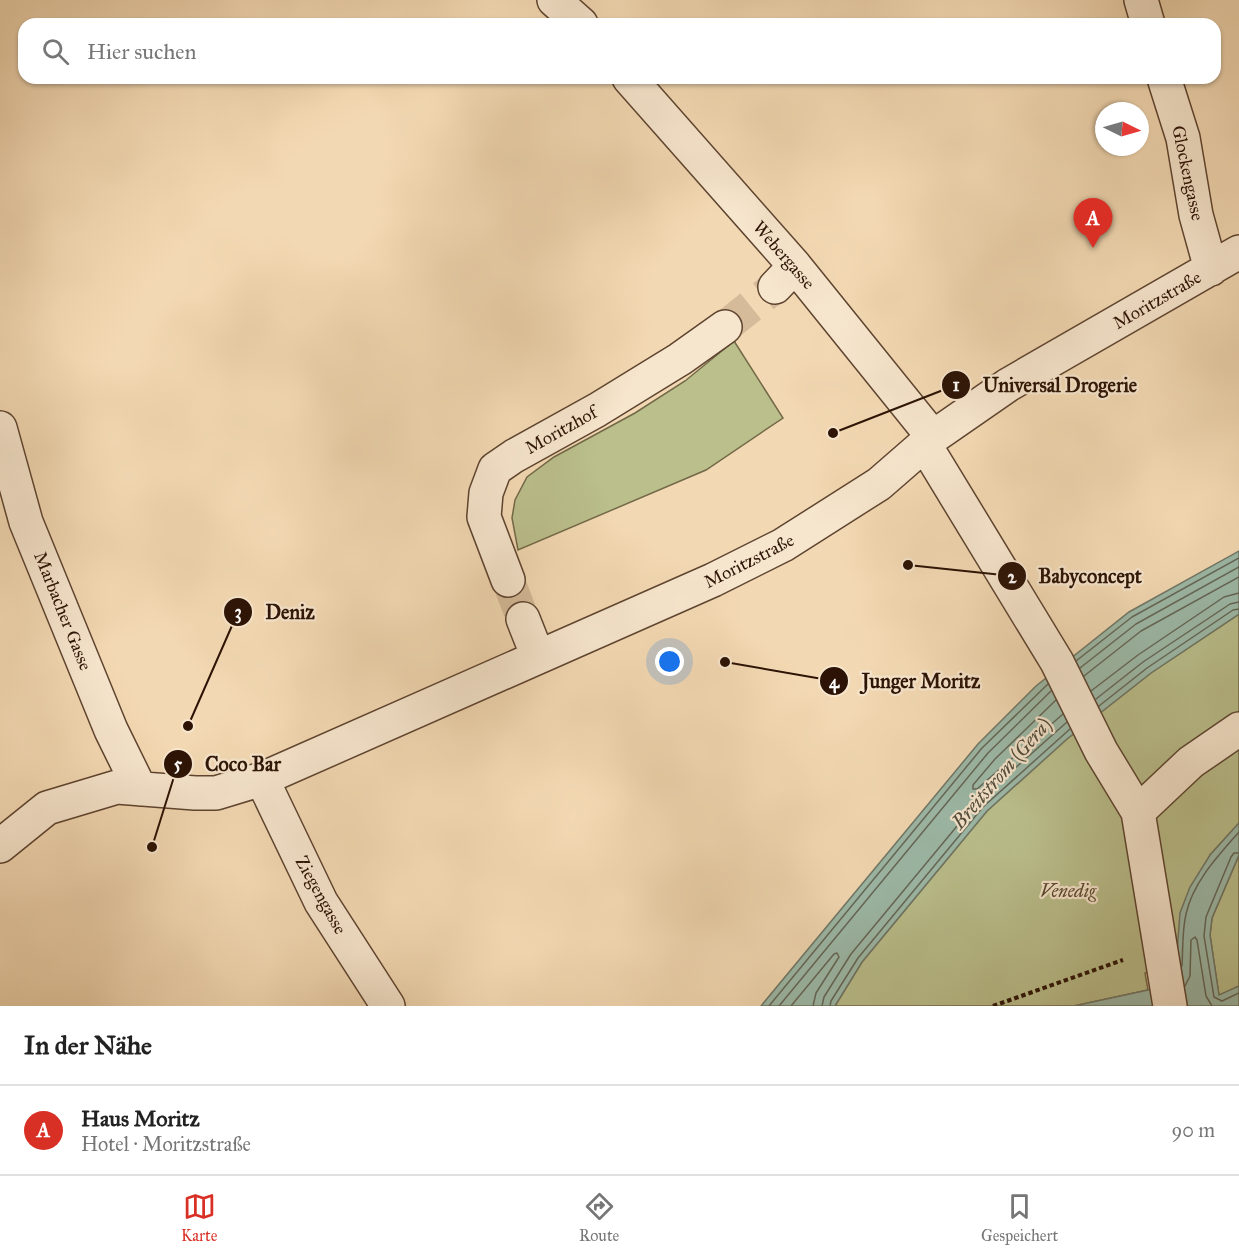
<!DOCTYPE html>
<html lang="de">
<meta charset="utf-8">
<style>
body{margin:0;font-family:"IM FELL Great Primer",serif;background:#f6f6f6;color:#222}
.compass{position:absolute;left:1095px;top:102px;width:54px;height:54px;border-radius:50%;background:#fff;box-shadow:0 2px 4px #0004;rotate:95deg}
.you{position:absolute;left:670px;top:662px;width:21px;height:21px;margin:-15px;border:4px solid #fff;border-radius:50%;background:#1a73e8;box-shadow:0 0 0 9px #1a73e833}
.badge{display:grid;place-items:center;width:39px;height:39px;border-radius:50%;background:#d93025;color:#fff;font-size:20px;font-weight:700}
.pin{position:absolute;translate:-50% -50px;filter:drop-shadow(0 2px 3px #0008)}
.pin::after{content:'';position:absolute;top:32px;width:21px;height:18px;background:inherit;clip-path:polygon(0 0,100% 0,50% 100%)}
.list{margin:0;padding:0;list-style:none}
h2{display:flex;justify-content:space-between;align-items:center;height:78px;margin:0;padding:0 24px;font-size:26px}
h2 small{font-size:20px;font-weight:400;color:#767676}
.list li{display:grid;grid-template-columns:39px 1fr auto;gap:18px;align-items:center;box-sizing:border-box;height:90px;padding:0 24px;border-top:2px solid #e0e0e0}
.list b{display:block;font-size:22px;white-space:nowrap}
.list p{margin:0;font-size:20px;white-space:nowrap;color:#767676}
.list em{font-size:20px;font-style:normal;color:#767676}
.icon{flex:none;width:33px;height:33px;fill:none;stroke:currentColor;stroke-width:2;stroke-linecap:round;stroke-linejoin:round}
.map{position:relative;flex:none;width:1239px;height:1006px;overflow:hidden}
.search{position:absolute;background:#fff;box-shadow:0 2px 4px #0004;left:18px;right:18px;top:18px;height:66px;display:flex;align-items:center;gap:15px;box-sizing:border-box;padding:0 21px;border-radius:18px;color:#767676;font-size:22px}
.sheet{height:168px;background:#fff}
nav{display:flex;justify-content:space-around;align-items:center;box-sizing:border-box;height:84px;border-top:2px solid #e0e0e0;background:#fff;font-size:16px;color:#767676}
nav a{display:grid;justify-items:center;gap:3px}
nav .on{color:#d93025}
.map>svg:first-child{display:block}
.green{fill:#babf8c;stroke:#736948;stroke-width:1.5}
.water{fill:#9cbaa9;stroke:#6f7767;stroke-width:1.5}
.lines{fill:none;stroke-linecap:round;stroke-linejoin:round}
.shore{stroke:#646657;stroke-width:1.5}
.minor-tunnel{stroke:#d5bb99;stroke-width:33;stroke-dasharray:33 16;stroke-linecap:butt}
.minor-casing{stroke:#5e4430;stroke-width:36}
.path{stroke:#2c1305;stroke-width:4;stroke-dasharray:4.5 3;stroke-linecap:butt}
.minor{stroke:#f7e6ce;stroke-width:33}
.labels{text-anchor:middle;stroke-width:4.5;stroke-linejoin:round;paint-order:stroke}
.street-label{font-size:18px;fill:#2c1305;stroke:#f7e6ce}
.park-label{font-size:18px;font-style:italic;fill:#57472e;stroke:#f7e6ce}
.water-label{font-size:20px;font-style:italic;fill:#534d3e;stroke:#f7e6ce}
.leader{fill:none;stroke:#2c1305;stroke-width:2}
.callout-dot{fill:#2c1305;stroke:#f7e6ce;stroke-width:2}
.mark-label{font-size:18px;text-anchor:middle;font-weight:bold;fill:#fff}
.callout-label{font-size:20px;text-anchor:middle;font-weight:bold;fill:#2c1305;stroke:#f7e6ce;stroke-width:4.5;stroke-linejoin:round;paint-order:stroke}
</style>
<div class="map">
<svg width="1239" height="1006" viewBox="0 0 1239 1006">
<rect width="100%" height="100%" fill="#f3d9b3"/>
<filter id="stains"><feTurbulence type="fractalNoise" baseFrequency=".00333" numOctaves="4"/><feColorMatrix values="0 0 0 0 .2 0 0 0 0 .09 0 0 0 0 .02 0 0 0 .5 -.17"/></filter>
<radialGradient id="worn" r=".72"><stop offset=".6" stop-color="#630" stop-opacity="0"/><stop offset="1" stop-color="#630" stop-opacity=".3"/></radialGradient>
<path class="green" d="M 734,341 L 783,418 L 706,470 L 518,550 L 512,518 L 515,500 L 527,477 L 554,457 L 635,413 L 685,381 Z
M 1239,614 L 1239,823 L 1210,855 L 1176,966 L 1145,973 L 1148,990 L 1074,1006 L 835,1006 L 862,962 L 987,811 L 1067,739 L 1151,673 Z
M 1239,855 L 1239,986 L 1219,996 L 1210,935 L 1212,918 Z"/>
<path class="water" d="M 1239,551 L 1239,614 L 1151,673 L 1067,739 L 987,811 L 862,962 L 835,1006 L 761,1006 L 978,744 L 1036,686 L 1129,612 Z
M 1239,823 L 1239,855 L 1212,918 L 1210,935 L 1219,995 L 1239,986 L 1239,1006 L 1074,1006 L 1148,990 L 1177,976 L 1176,966 L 1180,913 L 1190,887 L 1210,855 Z"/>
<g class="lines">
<path class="shore" d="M 1076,661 L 1132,617 L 1239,558
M 1080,668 L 1136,624 L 1239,567
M 1084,676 L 1141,631 L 1239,577
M 1091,691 L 1138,655 L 1224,597 L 1239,593
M 1096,699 L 1143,662 L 1230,604 L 1239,602
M 1056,700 L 995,759 L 973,785 L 973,789 L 977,789 L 1063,714
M 1099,706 L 1147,668 L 1233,610 L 1239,609
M 1239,853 L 1234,853 L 1231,857 L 1206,917 L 1204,936 L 1214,997 L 1222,1001 L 1239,993
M 1182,966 C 1183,949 1182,931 1186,914 C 1193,882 1218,856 1239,832
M 1185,986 L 1190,976 L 1191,940 L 1195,937 L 1197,940 L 1206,996 L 1212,1006
M 769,1006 L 982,748 L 1048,684
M 779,1006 L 988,753 L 1051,691
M 791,1006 L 834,954 L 837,953 L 839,957 L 816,993 L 813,1006
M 822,1006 L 824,997 L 851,954 L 977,802 L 1067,722
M 830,1006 L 831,1001 L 858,958 L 983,807 L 1070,729"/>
<path class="minor-tunnel" d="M 725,327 L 775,287
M 508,580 L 523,619"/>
<g class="minor-casing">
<path id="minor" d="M 554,0 L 581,24
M 1141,0 L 1148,24
M 629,78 L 795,266 L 933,437
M 1164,78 L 1183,138 L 1196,215 L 1211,269
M 775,287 L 795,266
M 0,428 L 26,522 L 111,730 L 140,789
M 925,445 L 1057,662 L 1101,751 L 1138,812 L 1170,1006
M 508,580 L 484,517 L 486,493 L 495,469 L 514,456 L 597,410 L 680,359 L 725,327
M 523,619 L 538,657
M 262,779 L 321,902 L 388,1006
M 1138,812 L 1191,762 L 1239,729
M 0,846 L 47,808 L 117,787 L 195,793 L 216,793 L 262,779 L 713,580 L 783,545 L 879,484 L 933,437 L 1008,385 L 1239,252"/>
</g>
<path class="path" d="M 993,1006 L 1123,960"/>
<use href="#minor" class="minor"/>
</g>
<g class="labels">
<g class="street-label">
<text transform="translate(1188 173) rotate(78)" y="6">Glockengasse</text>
<text transform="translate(784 255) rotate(49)" y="6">Webergasse</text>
<text transform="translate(1157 300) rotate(-30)" y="6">Moritzstraße</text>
<text transform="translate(561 430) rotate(-29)" y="6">Moritzhof</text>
<text transform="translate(749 561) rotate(-27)" y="6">Moritzstraße</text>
<text transform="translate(63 611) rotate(68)" y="6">Marbacher Gasse</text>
<text transform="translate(321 895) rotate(61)" y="6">Ziegengasse</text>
</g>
<g class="park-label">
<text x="1068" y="897">Venedig</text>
</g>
<g class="water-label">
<text transform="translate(1001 773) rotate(-49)" y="7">Breitstrom (Gera)</text>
</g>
</g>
<path class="leader" d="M833 433L956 385M908 565L1012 576M188 726L238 612M725 662L834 681M152 847L178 764"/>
<g class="callout-dot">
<circle cx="833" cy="433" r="6"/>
<circle cx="908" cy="565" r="6"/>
<circle cx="188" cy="726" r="6"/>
<circle cx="725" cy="662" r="6"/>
<circle cx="152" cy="847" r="6"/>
<circle cx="956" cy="385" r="15"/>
<circle cx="1012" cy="576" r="15"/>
<circle cx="238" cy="612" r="15"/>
<circle cx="834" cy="681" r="15"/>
<circle cx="178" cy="764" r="15"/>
</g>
<g class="mark-label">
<text x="956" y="391">1</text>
<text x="1012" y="583">2</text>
<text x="238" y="618">3</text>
<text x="834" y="688">4</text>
<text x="178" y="770">5</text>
</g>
<g class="callout-label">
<text x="1060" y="392">Universal Drogerie</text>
<text x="1090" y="583">Babyconcept</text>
<text x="290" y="619">Deniz</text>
<text x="921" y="688">Junger Moritz</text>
<text x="243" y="771">Coco Bar</text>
</g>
<rect width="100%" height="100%" filter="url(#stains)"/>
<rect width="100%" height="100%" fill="url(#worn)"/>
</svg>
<svg class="compass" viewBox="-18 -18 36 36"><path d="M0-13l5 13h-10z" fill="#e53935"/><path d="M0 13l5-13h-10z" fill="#767676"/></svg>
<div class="you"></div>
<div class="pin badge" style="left:1093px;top:248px">A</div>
<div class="search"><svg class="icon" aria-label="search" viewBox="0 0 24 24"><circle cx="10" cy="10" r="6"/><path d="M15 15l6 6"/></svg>Hier suchen</div>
</div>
<section class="sheet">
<h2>In der Nähe<small></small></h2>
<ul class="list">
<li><span class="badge">A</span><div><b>Haus Moritz</b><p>Hotel · Moritzstraße</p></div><em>90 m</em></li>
</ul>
</section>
<nav>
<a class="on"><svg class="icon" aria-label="map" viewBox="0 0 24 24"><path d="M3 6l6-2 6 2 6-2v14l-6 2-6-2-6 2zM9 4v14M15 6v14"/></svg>Karte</a>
<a><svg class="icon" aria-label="directions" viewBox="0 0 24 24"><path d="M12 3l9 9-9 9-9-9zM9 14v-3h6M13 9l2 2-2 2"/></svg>Route</a>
<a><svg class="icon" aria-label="saved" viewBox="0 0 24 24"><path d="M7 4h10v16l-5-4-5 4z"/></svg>Gespeichert</a>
</nav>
